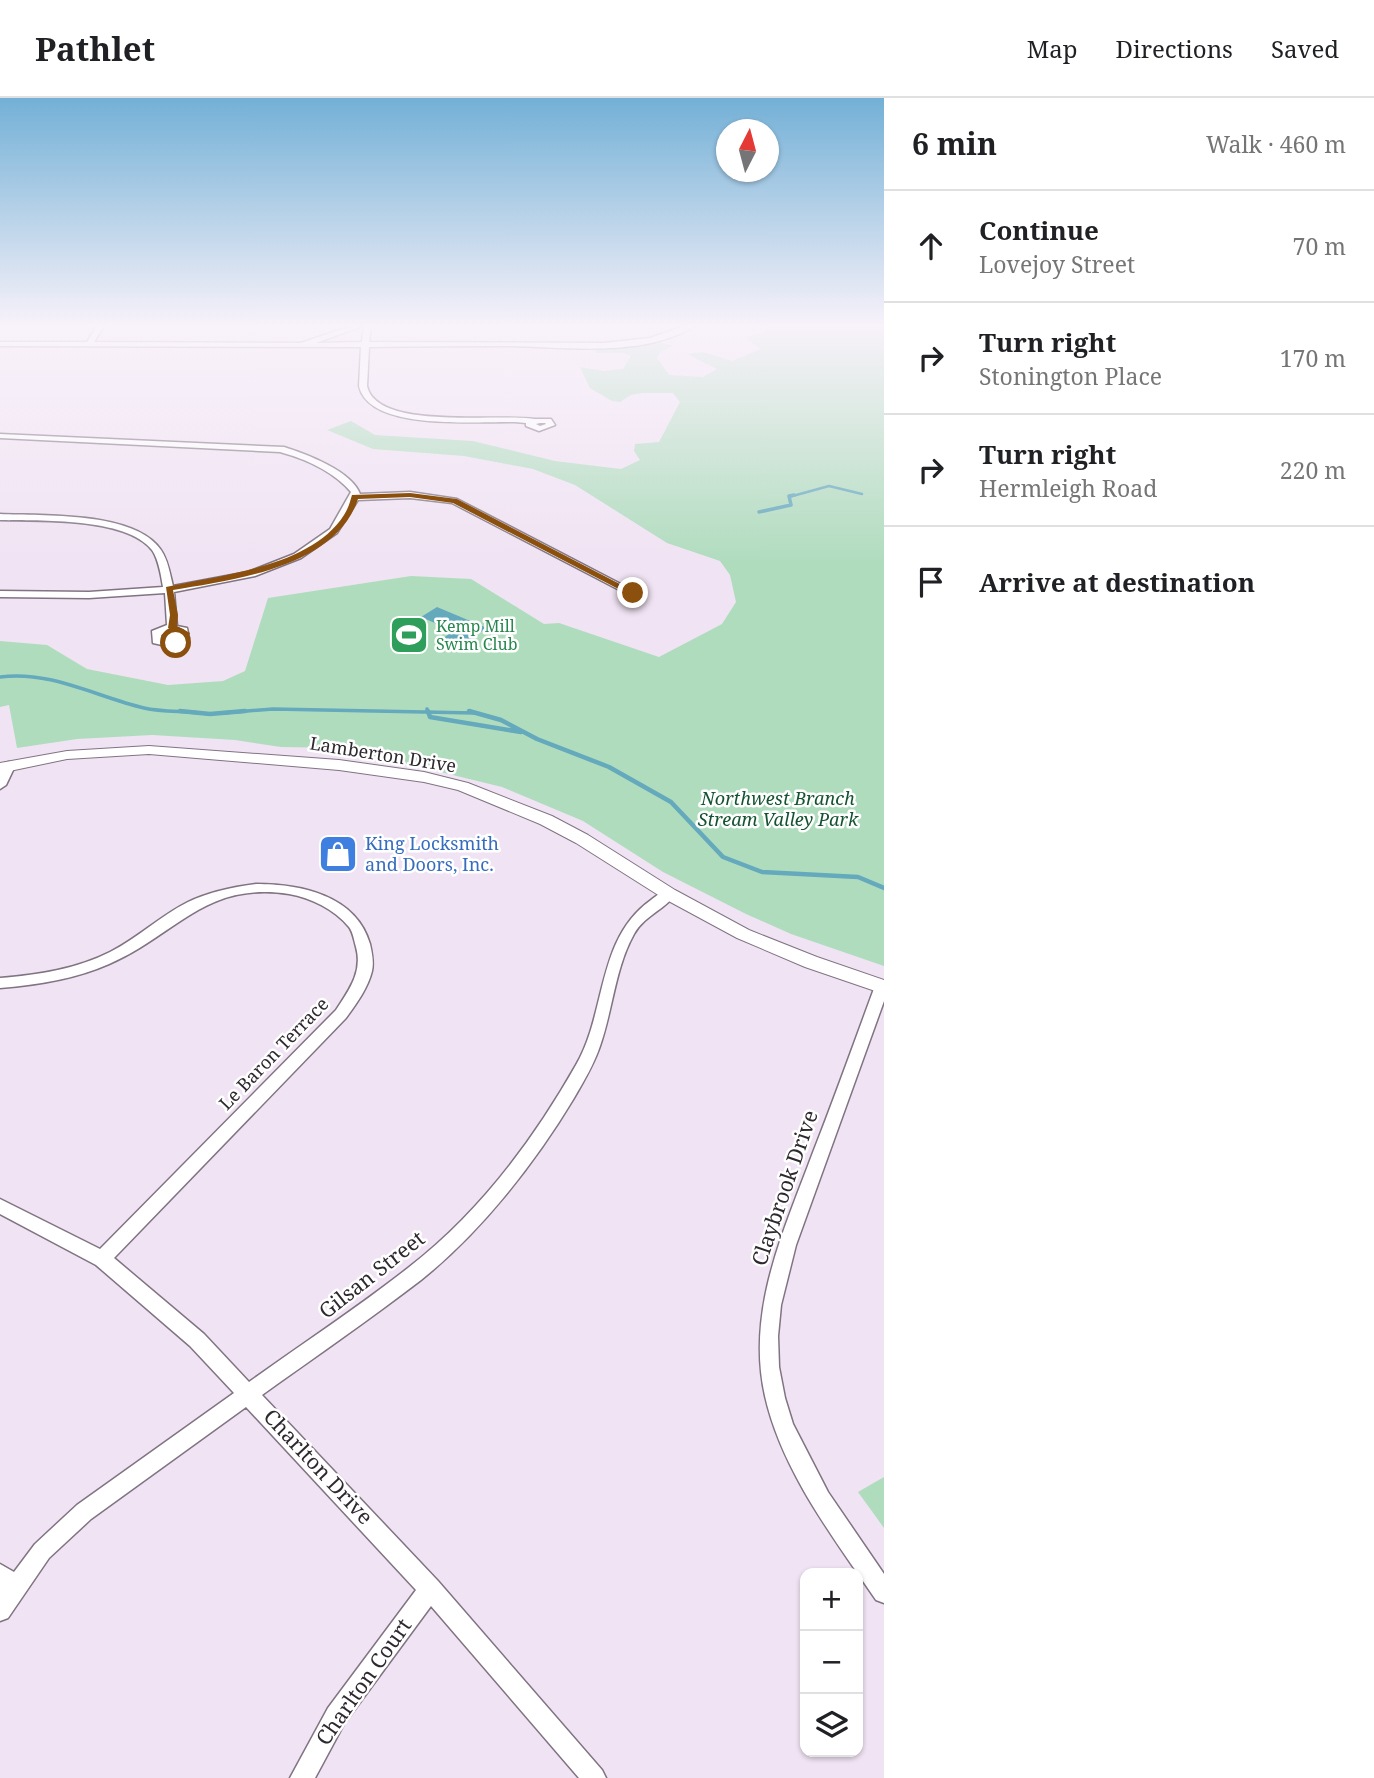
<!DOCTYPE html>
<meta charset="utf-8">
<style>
body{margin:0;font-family:"Noto Serif",serif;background:#f6f6f6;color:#202124}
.controls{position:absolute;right:21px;bottom:21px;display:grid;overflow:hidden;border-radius:14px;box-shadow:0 2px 5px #0004}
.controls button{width:63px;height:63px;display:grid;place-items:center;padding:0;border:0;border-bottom:2px solid #e0e0e0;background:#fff;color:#202124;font:35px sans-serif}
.compass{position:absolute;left:716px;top:21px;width:63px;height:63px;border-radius:50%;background:#fff;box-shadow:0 2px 5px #0004;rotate:6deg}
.stop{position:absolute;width:21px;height:21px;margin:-16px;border:5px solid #8b500d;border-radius:50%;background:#fff}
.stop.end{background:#8b500d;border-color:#fff;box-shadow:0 2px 7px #0008}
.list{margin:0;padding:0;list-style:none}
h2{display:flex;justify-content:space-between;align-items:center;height:91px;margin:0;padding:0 28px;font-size:30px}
h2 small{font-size:23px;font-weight:400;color:#757577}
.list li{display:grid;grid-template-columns:46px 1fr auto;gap:21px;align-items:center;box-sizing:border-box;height:112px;padding:0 28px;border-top:2px solid #e0e0e0}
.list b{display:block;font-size:26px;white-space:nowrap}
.list p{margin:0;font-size:23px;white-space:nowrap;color:#757577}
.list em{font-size:23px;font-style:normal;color:#757577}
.icon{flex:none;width:38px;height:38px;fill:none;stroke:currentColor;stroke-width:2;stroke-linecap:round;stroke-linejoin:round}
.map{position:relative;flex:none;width:884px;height:1680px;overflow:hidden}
header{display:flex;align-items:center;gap:42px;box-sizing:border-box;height:98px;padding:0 35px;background:#fff;border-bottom:2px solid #e0e0e0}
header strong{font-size:33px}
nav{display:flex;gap:38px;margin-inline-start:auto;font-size:24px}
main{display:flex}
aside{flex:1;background:#fff}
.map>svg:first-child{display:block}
.green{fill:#b0dcbe}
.water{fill:#64a9bc}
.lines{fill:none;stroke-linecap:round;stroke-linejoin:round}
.stream-far2{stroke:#64a9bc;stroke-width:2.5}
.stream-far1{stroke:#64a9bc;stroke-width:3.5}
.stream{stroke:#64a9bc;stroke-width:4.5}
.minor-casing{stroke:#807482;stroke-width:3}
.tertiary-casing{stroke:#807482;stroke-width:2}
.minor{fill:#fff;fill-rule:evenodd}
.tertiary{fill:#fff;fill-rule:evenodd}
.route{fill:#8b500d}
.labels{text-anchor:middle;stroke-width:5;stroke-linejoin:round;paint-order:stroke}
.far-leisure-label{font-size:16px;fill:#27864d;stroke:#fff;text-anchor:start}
.street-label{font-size:18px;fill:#2e292f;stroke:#fff}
.park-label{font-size:18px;font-style:italic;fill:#145231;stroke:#fff}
.shop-label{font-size:18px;fill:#366cbe;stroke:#fff;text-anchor:start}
.near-street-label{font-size:21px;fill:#2e292f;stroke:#fff}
</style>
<header>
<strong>Pathlet</strong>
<nav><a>Map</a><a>Directions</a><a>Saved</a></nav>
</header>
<main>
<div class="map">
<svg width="884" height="1680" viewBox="0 0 884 1680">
<rect width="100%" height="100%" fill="#f0e3f3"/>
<path class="green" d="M 768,228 L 884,228 L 884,868 L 791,836 L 746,816 L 663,774 L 583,723 L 502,689 L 342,650 L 281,649 L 235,642 L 152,637 L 77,641 L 17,650 L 9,607 L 0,609 L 0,543 L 47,547 L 87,571 L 168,587 L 223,583 L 245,573 L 268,500 L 411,478 L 471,481 L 544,526 L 559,525 L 659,559 L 722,526 L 736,504 L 730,477 L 720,463 L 667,445 L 575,387 L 533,371 L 464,358 L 373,351 L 327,332 L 351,323 L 375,337 L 473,343 L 555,363 L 621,371 L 640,362 L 634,353 L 635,346 L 659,344 L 680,304 L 673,295 L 641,295 L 631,297 L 620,304 L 612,303 L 590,290 L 580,269 L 604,273 L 623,271 L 631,258 L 624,255 L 596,255 L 596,248 L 660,244 L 673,248 L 660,254 L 657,260 L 669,277 L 703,279 L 717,271 L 687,256 L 703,254 L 732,263 L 761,251 L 744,239 L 762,236 Z
M 884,1379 L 884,1430 L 858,1394 Z"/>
<path class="water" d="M 437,509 L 487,530 L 459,548 L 442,541 L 453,533 L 421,519 Z"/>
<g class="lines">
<path class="stream-far2" d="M 789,399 L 829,388 L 862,396"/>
<path class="stream-far1" d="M 759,414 L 791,407 L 789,398 L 794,397
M 0,579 C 50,572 97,599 144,610 C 161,614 181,613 199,615
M 427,611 L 428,615
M 223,615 L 273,611 L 475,615"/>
<path class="stream" d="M 180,613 L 210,616 L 245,613
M 428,613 L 430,619 L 521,634
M 469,613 L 501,622 L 537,641 L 609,669 L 671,704 L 723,759 L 762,774 L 858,779 L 884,790"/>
<g class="minor-casing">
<path id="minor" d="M 97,228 L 104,228 L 94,244 L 301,245 L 351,228 L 362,228 L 316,245 L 362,244 L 364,228 L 371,228 L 369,244 L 604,245 L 650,240 L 685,228 L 695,228 C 642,260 569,249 509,248 C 462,248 416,248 369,249 L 367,288 C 377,333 498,315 534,321 L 551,321 L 555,327 L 539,333 L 526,328 L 526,325 L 515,324 C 478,323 369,334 359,288 L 361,249 L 0,248 L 0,244 L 87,244 ZM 540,325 L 545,325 L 546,326 L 540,328 L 536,326 Z
M 0,336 L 284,349 C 306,356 352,373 360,396 L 410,394 L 457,401 L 638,495 L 629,497 L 452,405 L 410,400 L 358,402 L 337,435 L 301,460 L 255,478 L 174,494 L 177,528 L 187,530 L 189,540 L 171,549 L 153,545 L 152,533 L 167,527 L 165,495 L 89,500 L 0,499 L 0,493 L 89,494 L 163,489 C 161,478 159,462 152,452 C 126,419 39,423 0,422 L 0,416 C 42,418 135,413 161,452 C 168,462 170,476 173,488 L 248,474 L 294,456 L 330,431 L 351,394 C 334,374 306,361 280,354 L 0,340 ZM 170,533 L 178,534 L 179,539 L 170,543 L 162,541 L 161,537 Z
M 9,664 L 15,668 L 6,687 L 0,691 L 0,674 L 5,665 Z
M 256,786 C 300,786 356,797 370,846 C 372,855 374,864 372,873 C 368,890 356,906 346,920 L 114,1160 L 204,1236 L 249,1284 C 302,1246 357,1210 408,1170 C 478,1116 533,1043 576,967 C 607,914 596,841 651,802 C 658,797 664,790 674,793 L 676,796 C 664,812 644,818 634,836 C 615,870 613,911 600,948 C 594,966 584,983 574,1000 C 535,1065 481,1134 421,1182 C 369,1222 315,1259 262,1297 L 438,1483 L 602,1672 L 606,1680 L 579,1680 L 431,1508 L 344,1626 L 315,1680 L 290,1680 L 328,1610 L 416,1492 L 246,1309 L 91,1421 L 49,1460 L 8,1520 L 0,1523 L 0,1466 L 14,1474 L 35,1446 L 77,1407 L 234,1295 L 190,1248 L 96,1167 L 0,1116 L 0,1101 L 100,1151 L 336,912 C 349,892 363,874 356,849 C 354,842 353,834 349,829 C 334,811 311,800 289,796 C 205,783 176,837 109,866 C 75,881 37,887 0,890 L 0,880 C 38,877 76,871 110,854 C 138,840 160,818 188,804 C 209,794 232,789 256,786 Z
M 884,883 L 884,903 L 796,1147 L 781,1207 L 778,1238 L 779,1269 L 785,1300 L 793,1326 L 828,1394 L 884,1476 L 884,1505 L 876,1502 C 833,1439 782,1373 765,1298 C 746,1213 783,1135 812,1057 C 834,1001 854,945 875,888 L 877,884 Z"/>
</g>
<g class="tertiary-casing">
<path id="tertiary" d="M 149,648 L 339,662 L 424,674 L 468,685 L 552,718 L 588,737 L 675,792 L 749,832 L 817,859 L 884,882 L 884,896 L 805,869 L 737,840 L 663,800 L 576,745 L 540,726 L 458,692 L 424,684 L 339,672 L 149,656 L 67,661 L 0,675 L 0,665 L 67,653 Z"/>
</g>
<use href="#minor" class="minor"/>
<use href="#tertiary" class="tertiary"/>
</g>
<linearGradient id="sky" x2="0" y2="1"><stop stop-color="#73b0d6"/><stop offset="0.49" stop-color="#f8f2fa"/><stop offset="1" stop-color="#f8f2fa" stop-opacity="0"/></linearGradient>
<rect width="884" height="464" fill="url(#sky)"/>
<path class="route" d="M 410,395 L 457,401 L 637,495 L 630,497 L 453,405 L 410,399 L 358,401 C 336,469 234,482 173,492 L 178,517 L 177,528 L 190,535 L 187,542 L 176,547 L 172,545 L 181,536 L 168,530 L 170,517 L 166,489 C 220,477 311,469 344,417 C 348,411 350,404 352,397 Z"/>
<defs>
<g id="stadium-square" transform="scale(2.0125)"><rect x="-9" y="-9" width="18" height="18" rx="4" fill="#2e9e5b" stroke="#fff"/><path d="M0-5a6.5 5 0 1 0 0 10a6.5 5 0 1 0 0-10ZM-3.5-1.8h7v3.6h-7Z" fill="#fff"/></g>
<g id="shop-square" transform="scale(2.0125)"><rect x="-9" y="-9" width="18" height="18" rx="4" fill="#3f7fe0" stroke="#fff"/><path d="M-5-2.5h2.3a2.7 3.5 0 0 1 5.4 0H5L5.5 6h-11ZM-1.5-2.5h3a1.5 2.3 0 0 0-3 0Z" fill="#fff"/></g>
</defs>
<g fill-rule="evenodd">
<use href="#stadium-square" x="409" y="537"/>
<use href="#shop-square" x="338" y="756"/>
</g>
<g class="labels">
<g class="far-leisure-label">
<text x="436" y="534">Kemp Mill<tspan x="436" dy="18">Swim Club</tspan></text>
</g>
<g class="street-label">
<text transform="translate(383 657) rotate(9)" y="6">Lamberton Drive</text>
<text transform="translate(274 956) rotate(-46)" y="6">Le Baron Terrace</text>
</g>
<g class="park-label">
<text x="778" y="707">Northwest Branch<tspan x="778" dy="21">Stream Valley Park</tspan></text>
</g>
<g class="shop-label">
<text x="365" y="752">King Locksmith<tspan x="365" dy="21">and Doors, Inc.</tspan></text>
</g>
<g class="near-street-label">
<text transform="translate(785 1090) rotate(-71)" y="7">Claybrook Drive</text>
<text transform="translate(372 1177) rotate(-38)" y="7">Gilsan Street</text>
<text transform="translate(318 1369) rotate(47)" y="7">Charlton Drive</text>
<text transform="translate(364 1584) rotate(-55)" y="7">Charlton Court</text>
</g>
</g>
</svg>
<div class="controls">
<button>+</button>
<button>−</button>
<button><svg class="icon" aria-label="layers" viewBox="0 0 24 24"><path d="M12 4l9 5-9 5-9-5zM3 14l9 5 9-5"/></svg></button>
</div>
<svg class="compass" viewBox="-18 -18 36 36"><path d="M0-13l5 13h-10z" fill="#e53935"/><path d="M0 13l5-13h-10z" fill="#757577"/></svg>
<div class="stop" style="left:176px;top:545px"></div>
<div class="stop end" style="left:633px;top:495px"></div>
</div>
<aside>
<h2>6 min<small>Walk · 460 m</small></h2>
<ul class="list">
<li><svg class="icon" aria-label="ahead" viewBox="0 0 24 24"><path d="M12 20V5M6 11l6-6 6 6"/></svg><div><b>Continue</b><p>Lovejoy Street</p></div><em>70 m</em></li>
<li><svg class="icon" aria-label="right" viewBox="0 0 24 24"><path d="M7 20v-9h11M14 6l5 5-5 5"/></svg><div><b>Turn right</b><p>Stonington Place</p></div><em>170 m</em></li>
<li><svg class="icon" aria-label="right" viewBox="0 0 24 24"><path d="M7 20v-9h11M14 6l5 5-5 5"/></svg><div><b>Turn right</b><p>Hermleigh Road</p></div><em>220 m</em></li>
<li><svg class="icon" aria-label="arrive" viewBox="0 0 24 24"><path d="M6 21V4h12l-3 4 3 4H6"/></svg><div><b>Arrive at destination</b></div></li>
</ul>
</aside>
</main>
